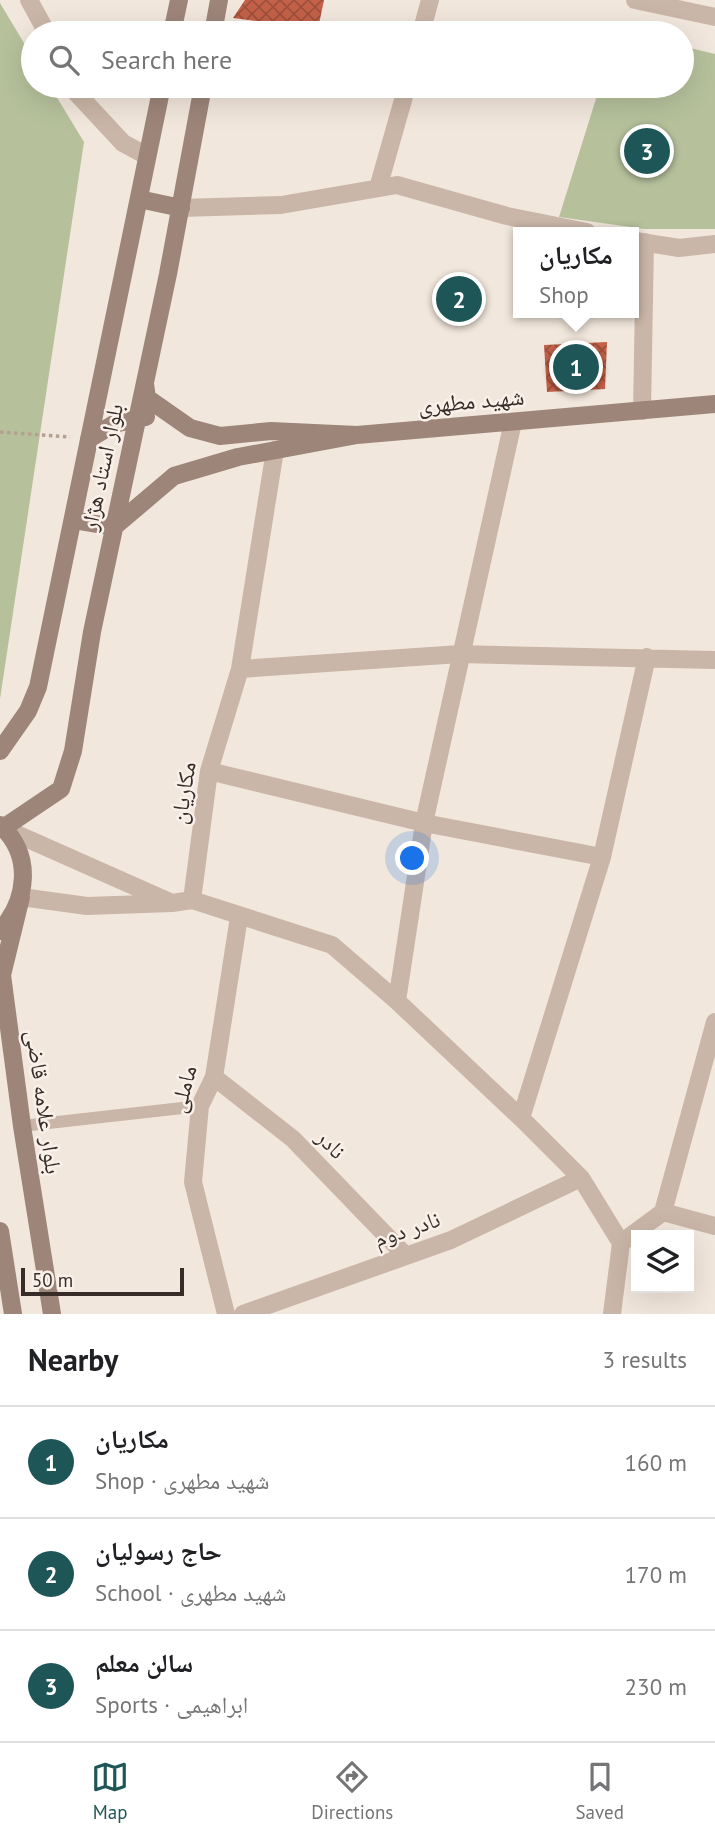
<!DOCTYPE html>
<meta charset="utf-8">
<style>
body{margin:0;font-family:"PT Sans","Noto Naskh Arabic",sans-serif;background:#f6f6f6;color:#202124}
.controls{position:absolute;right:21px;bottom:21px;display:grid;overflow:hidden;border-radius:0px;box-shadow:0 7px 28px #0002}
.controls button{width:63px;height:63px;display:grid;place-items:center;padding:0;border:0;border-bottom:2px solid #e0e0e0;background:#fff;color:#202124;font:35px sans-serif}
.scale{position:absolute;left:21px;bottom:18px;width:163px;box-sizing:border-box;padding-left:7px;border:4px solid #372c28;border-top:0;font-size:19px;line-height:24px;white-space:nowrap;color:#372c28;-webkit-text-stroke:5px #f9f1e9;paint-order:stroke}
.you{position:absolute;left:413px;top:859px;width:24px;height:24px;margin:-18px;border:5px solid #fff;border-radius:50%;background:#1a73e8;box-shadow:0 0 0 10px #1a73e833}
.badge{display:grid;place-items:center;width:46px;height:46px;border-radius:50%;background:#1e5658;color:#fff;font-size:23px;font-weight:700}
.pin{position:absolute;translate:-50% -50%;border:4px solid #fff;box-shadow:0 2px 7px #0006}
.popup{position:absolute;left:513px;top:227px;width:126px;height:91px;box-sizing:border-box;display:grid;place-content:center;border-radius:0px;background:#fff;filter:drop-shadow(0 2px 5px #0005);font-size:23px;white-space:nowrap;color:#757577}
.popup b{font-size:26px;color:#202124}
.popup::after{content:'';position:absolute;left:50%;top:100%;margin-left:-14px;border:14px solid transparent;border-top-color:#fff}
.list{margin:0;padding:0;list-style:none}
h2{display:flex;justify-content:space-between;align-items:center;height:91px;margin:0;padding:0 28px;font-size:30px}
h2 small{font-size:23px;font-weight:400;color:#757577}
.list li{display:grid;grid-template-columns:46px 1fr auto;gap:21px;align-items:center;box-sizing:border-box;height:112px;padding:0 28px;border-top:2px solid #e0e0e0}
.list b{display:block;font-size:26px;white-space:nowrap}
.list p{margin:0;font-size:23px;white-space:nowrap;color:#757577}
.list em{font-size:23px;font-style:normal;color:#757577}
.icon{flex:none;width:38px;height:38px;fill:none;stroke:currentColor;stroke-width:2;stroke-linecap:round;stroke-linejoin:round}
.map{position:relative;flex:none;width:715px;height:1314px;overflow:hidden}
.search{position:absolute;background:#fff;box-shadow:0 7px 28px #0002;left:21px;right:21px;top:21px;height:77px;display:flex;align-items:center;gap:18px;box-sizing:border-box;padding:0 24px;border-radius:38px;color:#757577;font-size:26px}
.sheet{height:427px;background:#fff}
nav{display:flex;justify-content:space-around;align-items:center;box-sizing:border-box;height:98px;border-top:2px solid #e0e0e0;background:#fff;font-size:19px;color:#757577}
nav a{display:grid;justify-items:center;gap:4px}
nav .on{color:#1e5658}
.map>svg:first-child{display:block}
.park{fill:#b6c19c}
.building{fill:url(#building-cross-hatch)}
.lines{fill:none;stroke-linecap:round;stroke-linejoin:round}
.path{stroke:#b6a092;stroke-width:3.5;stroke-dasharray:3.5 3.5;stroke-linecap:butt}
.lane{stroke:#cab6a8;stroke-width:12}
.street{stroke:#cab6a8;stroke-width:18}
.secondary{stroke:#9d857a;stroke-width:18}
.labels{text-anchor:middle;stroke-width:5;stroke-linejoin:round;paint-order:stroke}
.street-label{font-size:23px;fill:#372c28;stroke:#f9f1e9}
</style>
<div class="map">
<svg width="715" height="1314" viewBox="0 0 715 1314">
<defs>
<pattern id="building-cross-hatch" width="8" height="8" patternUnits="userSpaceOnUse" patternTransform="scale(1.75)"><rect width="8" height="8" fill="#c46148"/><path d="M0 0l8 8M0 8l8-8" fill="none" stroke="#a0503c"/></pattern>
</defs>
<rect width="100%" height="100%" fill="#f2e7dc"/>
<path class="park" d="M 0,3 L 33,58 L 33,86 L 50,86 L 84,142 L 0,699 Z
M 682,46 L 715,54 L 715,229 L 645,229 L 559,217 L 600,86 L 682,86 Z"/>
<path class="building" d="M 245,0 L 324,0 L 318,29 L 233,18 Z
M 607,342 L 605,389 L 547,392 L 544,345 Z"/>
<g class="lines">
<path class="path" d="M 0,432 L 70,437"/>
<path class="lane" d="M 22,1126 L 200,1106"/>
<path class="street" d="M 29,0 L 47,33
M 635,0 L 715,17
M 421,33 L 430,0
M 70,86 L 123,143 L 147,156
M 378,188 L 407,86
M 181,208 L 281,205 L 397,185 L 507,216 L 587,232
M 635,241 L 679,248 L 715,244
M 642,411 L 645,242
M 240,669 L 275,450
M 209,771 L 424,823 L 602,857
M 3,828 L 172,903 L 87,906 L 21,897
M 192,900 L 209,771 L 240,669 L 460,654 L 715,660
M 172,903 L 192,900 L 332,945 L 397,1001 L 521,1118 L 581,1178 L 621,1243
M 397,1001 L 424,823 L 513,422
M 214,1077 L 293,1139 L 405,1255
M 521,1118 L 602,857 L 647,657
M 663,1212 L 715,1022
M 621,1243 L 663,1212 L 715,1226
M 226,1314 L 193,1182 L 200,1106 L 214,1077 L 239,917
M 243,1314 L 451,1240 L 581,1178
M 612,1314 L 621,1243"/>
<path class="secondary" d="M 172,33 L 179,0
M 213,33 L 219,0
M 139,199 L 181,208
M 357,435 L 715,404
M 89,439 L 114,424 L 146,417
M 73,520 L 114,527 L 174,476 L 238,457 L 357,435 L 271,431 L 220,436 L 190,428 L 147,398 L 145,384
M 0,751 L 28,711 L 38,687 L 162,86
M 0,825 C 33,855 28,900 0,931
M 3,828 L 61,789 L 73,751 L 92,632 L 168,274 L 203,86
M 21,897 L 2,975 L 22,1126 L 52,1314
M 0,1231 L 13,1314"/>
</g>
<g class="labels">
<g class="street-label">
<text transform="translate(471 401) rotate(-5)" y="8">شهید مطهری</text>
<text transform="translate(102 467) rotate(-78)" y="8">بلوار استاد هژار</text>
<text transform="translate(183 793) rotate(-81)" y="8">مکاریان</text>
<text transform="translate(183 1089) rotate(-75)" y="8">ماملی</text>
<text transform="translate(44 1102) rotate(82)" y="8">بلوار علامه قاضی</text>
<text transform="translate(331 1144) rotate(46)" y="8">نادر</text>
<text transform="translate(407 1229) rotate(-19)" y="8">نادر دوم</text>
</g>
</g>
</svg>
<div class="controls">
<button><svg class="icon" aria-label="layers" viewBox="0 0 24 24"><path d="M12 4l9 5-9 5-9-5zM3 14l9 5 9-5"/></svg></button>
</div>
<div class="scale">50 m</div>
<div class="you"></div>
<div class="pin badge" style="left:576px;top:367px">1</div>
<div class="popup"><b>مکاریان</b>Shop</div>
<div class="pin badge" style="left:459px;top:299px">2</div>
<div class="pin badge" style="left:647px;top:151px">3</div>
<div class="search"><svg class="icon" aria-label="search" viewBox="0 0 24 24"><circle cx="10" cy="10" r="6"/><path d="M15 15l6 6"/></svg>Search here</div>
</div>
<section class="sheet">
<h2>Nearby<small>3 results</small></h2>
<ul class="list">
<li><span class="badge">1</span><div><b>مکاریان</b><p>Shop · شهید مطهری</p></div><em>160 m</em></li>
<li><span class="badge">2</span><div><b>حاج رسولیان</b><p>School · شهید مطهری</p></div><em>170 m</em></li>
<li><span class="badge">3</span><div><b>سالن معلم</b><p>Sports · ابراهیمی</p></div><em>230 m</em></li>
</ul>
</section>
<nav>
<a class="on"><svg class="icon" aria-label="map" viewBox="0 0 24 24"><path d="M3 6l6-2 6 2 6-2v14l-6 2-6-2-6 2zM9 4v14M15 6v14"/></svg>Map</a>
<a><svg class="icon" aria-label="directions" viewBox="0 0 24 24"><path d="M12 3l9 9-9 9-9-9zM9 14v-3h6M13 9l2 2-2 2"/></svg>Directions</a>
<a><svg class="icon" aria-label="saved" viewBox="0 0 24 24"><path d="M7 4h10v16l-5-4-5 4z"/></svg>Saved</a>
</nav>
